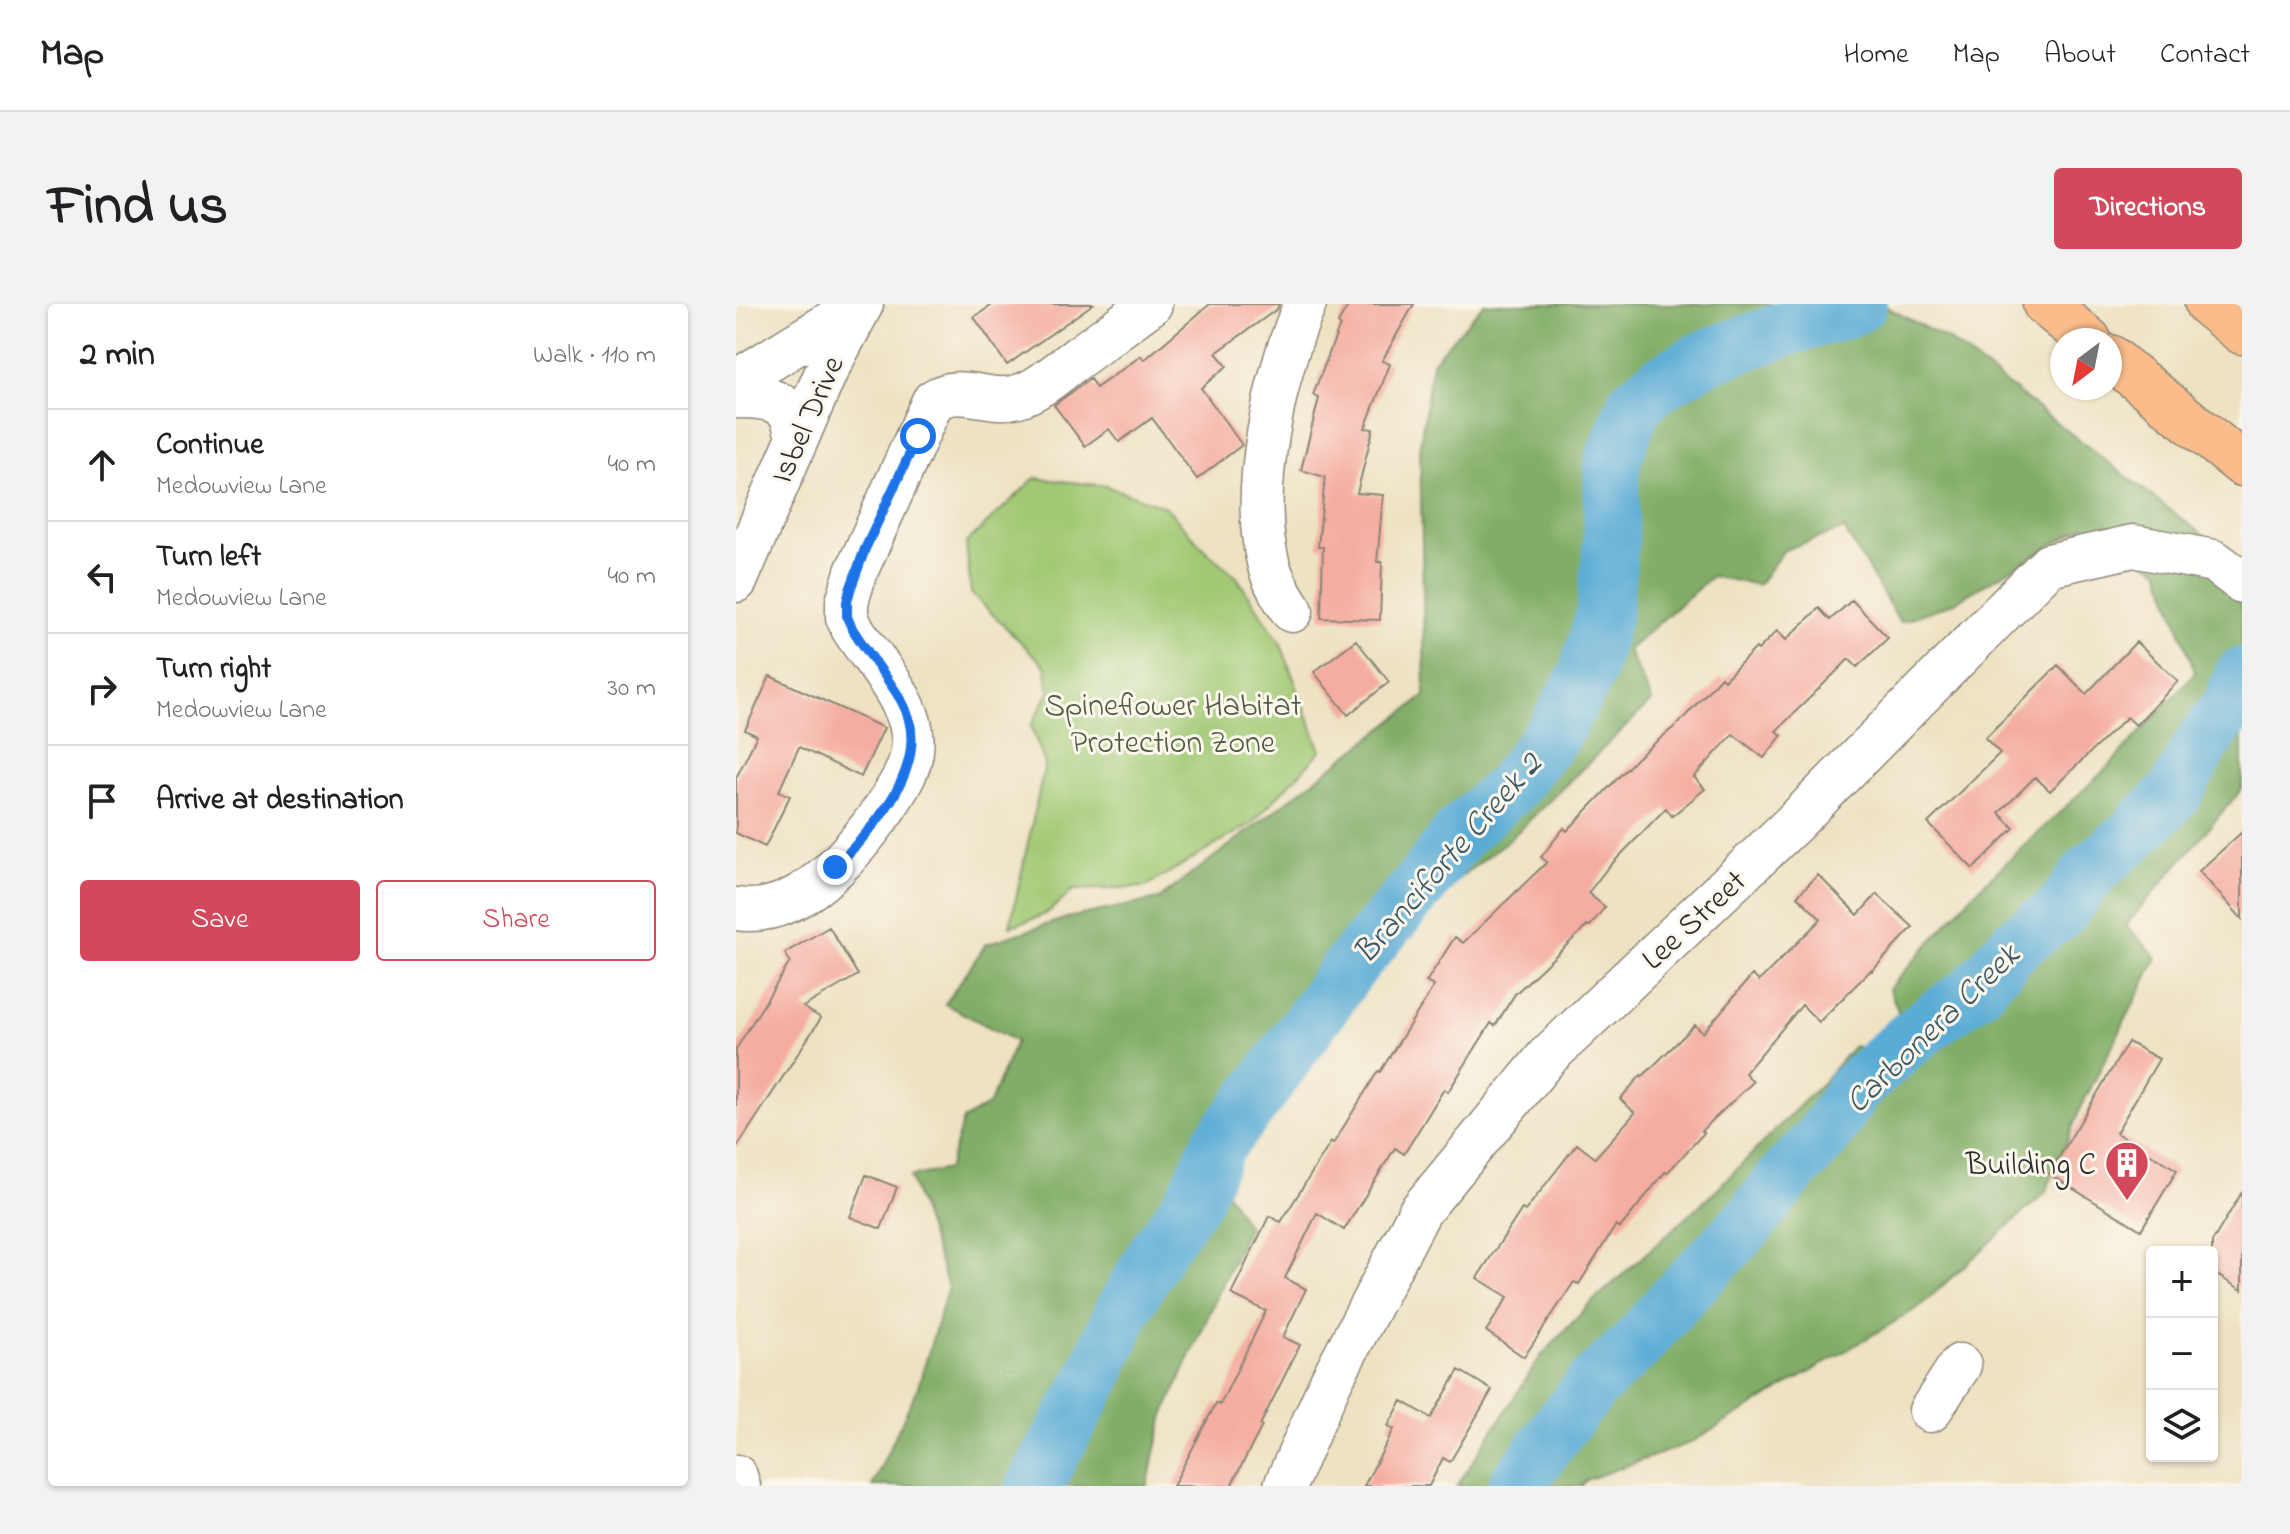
<!DOCTYPE html>
<meta charset="utf-8">
<style>
body{margin:0;font-family:"Indie Flower",sans-serif;background:#f2f2f2;color:#202124}
.controls{position:absolute;right:24px;bottom:24px;display:grid;overflow:hidden;border-radius:8px;box-shadow:0 2px 6px #0004}
.controls button{width:72px;height:72px;display:grid;place-items:center;padding:0;border:0;border-bottom:2px solid #e0e0e0;background:#fff;color:#202124;font:40px sans-serif}
.compass{position:absolute;left:1314px;top:24px;width:72px;height:72px;border-radius:50%;background:#fff;box-shadow:0 2px 6px #0004;rotate:212deg}
.stop{position:absolute;width:24px;height:24px;margin:-18px;border:6px solid #1a73e8;border-radius:50%;background:#fff}
.stop.end{background:#1a73e8;border-color:#fff;box-shadow:0 2px 8px #0008}
.list{margin:0;padding:0;list-style:none}
h2{display:flex;justify-content:space-between;align-items:center;height:104px;margin:0;padding:0 32px;font-size:34px}
h2 small{font-size:26px;font-weight:400;color:#757577}
.list li{display:grid;grid-template-columns:52px 1fr auto;gap:24px;align-items:center;box-sizing:border-box;height:112px;padding:0 32px;border-top:2px solid #e0e0e0}
.list b{display:block;font-size:30px;white-space:nowrap}
.list p{margin:0;font-size:26px;white-space:nowrap;color:#757577}
.list em{font-size:26px;font-style:normal;color:#757577}
.actions{display:flex;gap:16px;padding:24px 32px}
.actions a{flex:1;padding:18px 0;border:2px solid #d1495b;border-radius:8px;text-align:center;font-size:28px;color:#d1495b}
.actions .main{background:#d1495b;color:#fff}
.icon{flex:none;width:44px;height:44px;fill:none;stroke:currentColor;stroke-width:2;stroke-linecap:round;stroke-linejoin:round}
.map{position:relative;flex:none;width:1506px;height:1182px;overflow:hidden;border-radius:8px}
header{display:flex;align-items:center;gap:48px;box-sizing:border-box;height:112px;padding:0 40px;background:#fff;border-bottom:2px solid #e0e0e0}
header strong{font-size:38px}
nav{display:flex;gap:44px;margin-inline-start:auto;font-size:28px}
.intro{display:flex;align-items:center;justify-content:space-between;box-sizing:border-box;height:192px;padding:0 48px}
h1{margin:0;font-size:56px}
.button{padding:20px 36px;border-radius:8px;background:#d1495b;color:#fff;font-size:28px;font-weight:700}
main{display:flex;gap:48px;padding:0 48px}
aside{flex:1;background:#fff;border-radius:8px;box-shadow:0 2px 6px #0004}
.map>svg:first-child{display:block}
.green{fill:#a2c974;stroke:#667a50;stroke-width:2}
.forest{fill:#81ad66;stroke:#566c48;stroke-width:2}
.lines{fill:none;stroke-linecap:round;stroke-linejoin:round}
.river{stroke:#5aacd5;stroke-width:56}
.building{fill:#f5ada1}
.minor-casing{stroke:#8c8677;stroke-width:45}
.highway-casing{stroke:#8c8677;stroke-width:47}
.minor{stroke:#fff;stroke-width:42}
.highway{stroke:#fabc8b;stroke-width:44}
.route{stroke:#1a73e8;stroke-width:10}
.labels{text-anchor:middle;stroke-width:6;stroke-linejoin:round;paint-order:stroke}
.street-label{font-size:32px;fill:#2b2b2b;stroke:#fbf7ec}
.park-label{font-size:32px;fill:#4f5a41;stroke:#fbf7ec}
.poi-label{font-size:32px;fill:#2b2b2b;stroke:#fbf7ec;text-anchor:end}
.water-label{font-size:34px;font-style:italic;fill:#3b5866;stroke:#fbf7ec}
</style>
<header>
<strong>Map</strong>
<nav><a>Home</a><a>Map</a><a>About</a><a>Contact</a></nav>
</header>
<div class="intro"><h1>Find us</h1><a class="button">Directions</a></div>
<main>
<aside>
<h2>2 min<small>Walk · 110 m</small></h2>
<ul class="list">
<li><svg class="icon" aria-label="ahead" viewBox="0 0 24 24"><path d="M12 20V5M6 11l6-6 6 6"/></svg><div><b>Continue</b><p>Medowview Lane</p></div><em>40 m</em></li>
<li><svg class="icon" aria-label="left" viewBox="0 0 24 24"><path d="M17 20v-9H6M10 6l-5 5 5 5"/></svg><div><b>Turn left</b><p>Medowview Lane</p></div><em>40 m</em></li>
<li><svg class="icon" aria-label="right" viewBox="0 0 24 24"><path d="M7 20v-9h11M14 6l5 5-5 5"/></svg><div><b>Turn right</b><p>Medowview Lane</p></div><em>30 m</em></li>
<li><svg class="icon" aria-label="arrive" viewBox="0 0 24 24"><path d="M6 21V4h12l-3 4 3 4H6"/></svg><div><b>Arrive at destination</b></div></li>
</ul>
<div class="actions"><a class="main">Save</a><a>Share</a></div>
</aside>
<div class="map">
<svg width="1506" height="1182" viewBox="0 0 1506 1182">
<rect width="100%" height="100%" fill="#fbf7ec"/>
<filter id="ink" filterUnits="userSpaceOnUse"><feTurbulence type="fractalNoise" baseFrequency=".0125" numOctaves="2"/><feDisplacementMap in="SourceGraphic" scale="16" xChannelSelector="R" yChannelSelector="G"/><feConvolveMatrix kernelMatrix="1 2 1 2 8 2 1 2 1" color-interpolation-filters="sRGB"/></filter>
<filter id="wash" filterUnits="userSpaceOnUse"><feTurbulence type="fractalNoise" baseFrequency=".006" numOctaves="4" result="noise"/><feDisplacementMap in="SourceGraphic" scale="32" xChannelSelector="R" yChannelSelector="G"/><feGaussianBlur stdDeviation="1.8" result="paint"/><feColorMatrix in="noise" values="0 0 0 0 0 0 0 0 0 0 0 0 0 0 0 0 0 1.4 0 .05"/><feComposite in="paint" operator="in"/></filter>
<g filter="url(#wash)">
<rect width="100%" height="100%" fill="#eee2c3"/>
<path class="green" d="M 299,174 L 370,182 L 430,203 L 469,246 L 500,272 L 544,338 L 585,447 L 515,520 L 409,583 L 337,586 C 313,610 307,613 274,622 L 309,460 L 295,422 L 313,388 L 310,363 L 235,289 L 230,239 Z"/>
<path class="forest" d="M 748,0 L 1145,0 L 1214,37 L 1506,261 L 1506,485 L 1390,621 L 1421,654 L 1345,803 L 1310,888 L 1182,1004 L 954,1139 L 850,1176 L 846,1182 L 721,1182 L 805,1052 L 854,1000 L 974,892 L 1087,778 L 1118,742 L 1140,749 L 1172,731 L 1153,685 L 1237,590 L 1374,461 L 1459,369 L 1423,266 L 1349,222 L 1217,299 L 1164,318 L 1108,225 L 1048,246 L 1022,281 L 976,272 L 892,346 L 916,397 L 776,533 L 683,606 L 578,725 L 479,869 L 512,923 L 428,1111 L 411,1182 L 136,1182 L 182,1083 L 212,983 L 174,873 L 212,865 L 227,816 L 253,800 L 280,737 L 209,700 L 250,640 L 331,614 L 423,595 L 689,392 L 684,141 L 696,58 Z"/>
<g class="lines">
<path class="river" d="M 298,1182 L 359,1072 L 386,1008 L 422,945 L 458,895 L 482,841 L 525,787 L 615,661 L 679,587 L 725,528 L 773,485 L 819,427 L 850,372 L 868,309 L 875,238 L 876,159 L 899,99 L 926,78 L 968,54 L 1052,24 L 1110,7 L 1123,0
M 780,1182 L 827,1118 L 858,1080 L 900,1041 L 936,999 L 1016,915 L 1050,872 L 1086,834 L 1117,786 L 1166,741 L 1199,715 L 1240,686 L 1281,639 L 1324,608 L 1355,567 L 1397,531 L 1439,489 L 1465,441 L 1495,400 L 1506,371"/>
</g>
<g id="blocks">
<path class="building" d="M 258,0 L 357,0 L 271,61 L 238,13 Z
M 474,0 L 543,0 L 541,5 L 480,49 L 491,62 L 465,84 L 506,141 L 461,175 L 416,114 L 383,138 L 373,125 L 349,142 L 318,101 L 354,75 L 360,84 L 405,52 L 408,56 Z
M 613,0 L 678,0 L 646,57 L 654,60 L 629,124 L 637,125 L 621,189 L 647,191 L 641,258 L 646,258 L 644,316 L 585,314 L 587,243 L 582,243 L 589,173 L 565,166 L 583,94 L 577,91 L 604,21 L 602,19 Z
M 1116,296 L 1152,334 L 1121,363 L 1113,355 L 1040,427 L 1046,431 L 1028,454 L 997,430 L 958,473 L 969,485 L 936,512 L 930,504 L 870,566 L 852,589 L 869,603 L 854,622 L 852,621 L 779,690 L 759,722 L 755,719 L 712,788 L 708,785 L 668,850 L 659,844 L 608,926 L 581,909 L 549,974 L 570,985 L 547,1033 L 564,1041 L 524,1121 L 526,1122 L 495,1182 L 437,1182 L 480,1099 L 484,1101 L 530,1007 L 495,990 L 533,912 L 545,918 L 595,838 L 597,840 L 642,767 L 644,768 L 698,682 L 690,678 L 719,633 L 727,639 L 811,558 L 805,553 L 828,524 L 831,527 L 901,454 L 944,418 L 985,373 L 988,376 L 1020,344 L 1022,346 L 1041,327 L 1050,336 L 1083,304 L 1094,316 Z
M 620,336 L 653,378 L 612,411 L 578,368 Z
M 1400,338 L 1442,377 L 1400,421 L 1391,413 L 1314,487 L 1299,473 L 1263,509 L 1278,524 L 1237,565 L 1192,519 L 1264,449 L 1249,434 L 1322,361 L 1350,390 Z
M 34,372 L 148,424 L 125,473 L 63,443 L 43,487 L 54,492 L 29,543 L 0,529 L 0,474 L 21,432 L 9,426 Z
M 1506,528 L 1506,615 L 1463,567 Z
M 1082,571 L 1122,611 L 1141,590 L 1177,623 L 1136,667 L 1135,666 L 1083,718 L 1066,701 L 1009,769 L 1017,778 L 965,827 L 968,829 L 931,869 L 929,868 L 884,924 L 880,921 L 843,980 L 838,978 L 788,1053 L 750,1027 L 772,993 L 741,974 L 786,905 L 789,907 L 841,840 L 859,854 L 899,809 L 884,795 L 905,771 L 906,773 L 959,721 L 967,729 L 1016,671 L 1023,677 L 1085,615 L 1061,592 Z
M 93,623 L 122,671 L 67,703 L 85,714 L 0,845 L 0,745 L 54,658 L 49,649 Z
M 1392,738 L 1423,755 L 1380,829 L 1441,866 L 1405,926 L 1313,870 Z
M 130,871 L 161,883 L 145,925 L 114,913 Z
M 1506,888 L 1506,986 L 1476,968 L 1476,938 Z
M 723,1066 L 756,1086 L 714,1158 L 707,1154 L 693,1182 L 628,1182 L 658,1125 L 652,1122 L 666,1097 L 695,1114 Z"/>
</g>
</g>
<g filter="url(#ink)">
<use href="#blocks" fill-opacity="0" stroke="#8c8677" stroke-width="2"/>
<g class="lines">
<g class="minor-casing">
<path id="minor" d="M 0,77 L 125,0
M 0,93 C 15,93 41,93 52,107 C 57,113 58,124 61,132
M 0,277 L 91,66 L 126,0
M 556,307 C 546,292 536,276 532,258 C 513,186 540,68 569,0
M 0,605 C 62,615 114,553 146,508 C 162,484 180,460 176,430 C 173,395 135,354 116,324 L 111,313 L 111,298 L 120,268 L 197,97 C 226,78 251,101 282,92 C 303,86 322,68 340,55 C 365,37 390,18 415,0
M 1194,1107 L 1224,1061
M 0,1172 L 3,1182
M 549,1182 L 595,1077 L 684,907 L 811,753 L 1058,519 L 1313,261 L 1397,242 L 1478,257 L 1506,278"/>
</g>
<g class="highway-casing">
<path id="highway" d="M 1309,0 L 1353,36
M 1471,0 L 1506,28
M 1374,53 L 1506,160"/>
</g>
<use href="#minor" class="minor"/>
<use href="#highway" class="highway"/>
</g>
</g>
<g class="lines" filter="url(#ink)">
<path class="route" d="M 99,563 C 140,522 200,457 165,396 C 150,371 131,349 116,324 L 111,313 L 111,298 L 114,286 L 129,245 L 182,132"/>
</g>
<defs>
<g id="building-pin" transform="scale(2.3)"><path d="M0 17L-7.5 6A9.5 9.5 0 1 1 7.5 6Z" fill="#d1495b" stroke="#fbf7ec"/><path d="M-4-6H4V6H1V3H-1V6H-4ZM-2.5-4.3h1.7v1.8h-1.7ZM.8-4.3h1.7v1.8H.8ZM-2.5-1h1.7V.8h-1.7ZM.8-1h1.7V.8H.8Z" fill="#fff"/></g>
</defs>
<g fill-rule="evenodd">
<use href="#building-pin" x="1391" y="859"/>
</g>
<g class="labels">
<g class="street-label">
<text transform="translate(70 115) rotate(-66)" y="11">Isbel Drive</text>
<text transform="translate(957 615) rotate(-43)" y="11">Lee Street</text>
</g>
<g class="park-label">
<text x="437" y="411">Spineflower Habitat<tspan x="437" dy="37">Protection Zone</tspan></text>
</g>
<g class="poi-label">
<text x="1360" y="870">Building C</text>
</g>
<g class="water-label">
<text transform="translate(710 553) rotate(-49)" y="12">Branciforte Creek 2</text>
<text transform="translate(1195 723) rotate(-44)" y="12">Carbonera Creek</text>
</g>
</g>
</svg>
<div class="controls">
<button>+</button>
<button>−</button>
<button><svg class="icon" aria-label="layers" viewBox="0 0 24 24"><path d="M12 4l9 5-9 5-9-5zM3 14l9 5 9-5"/></svg></button>
</div>
<svg class="compass" viewBox="-18 -18 36 36"><path d="M0-13l5 13h-10z" fill="#e53935"/><path d="M0 13l5-13h-10z" fill="#757577"/></svg>
<div class="stop" style="left:182px;top:132px"></div>
<div class="stop end" style="left:99px;top:563px"></div>
</div>
</main>
